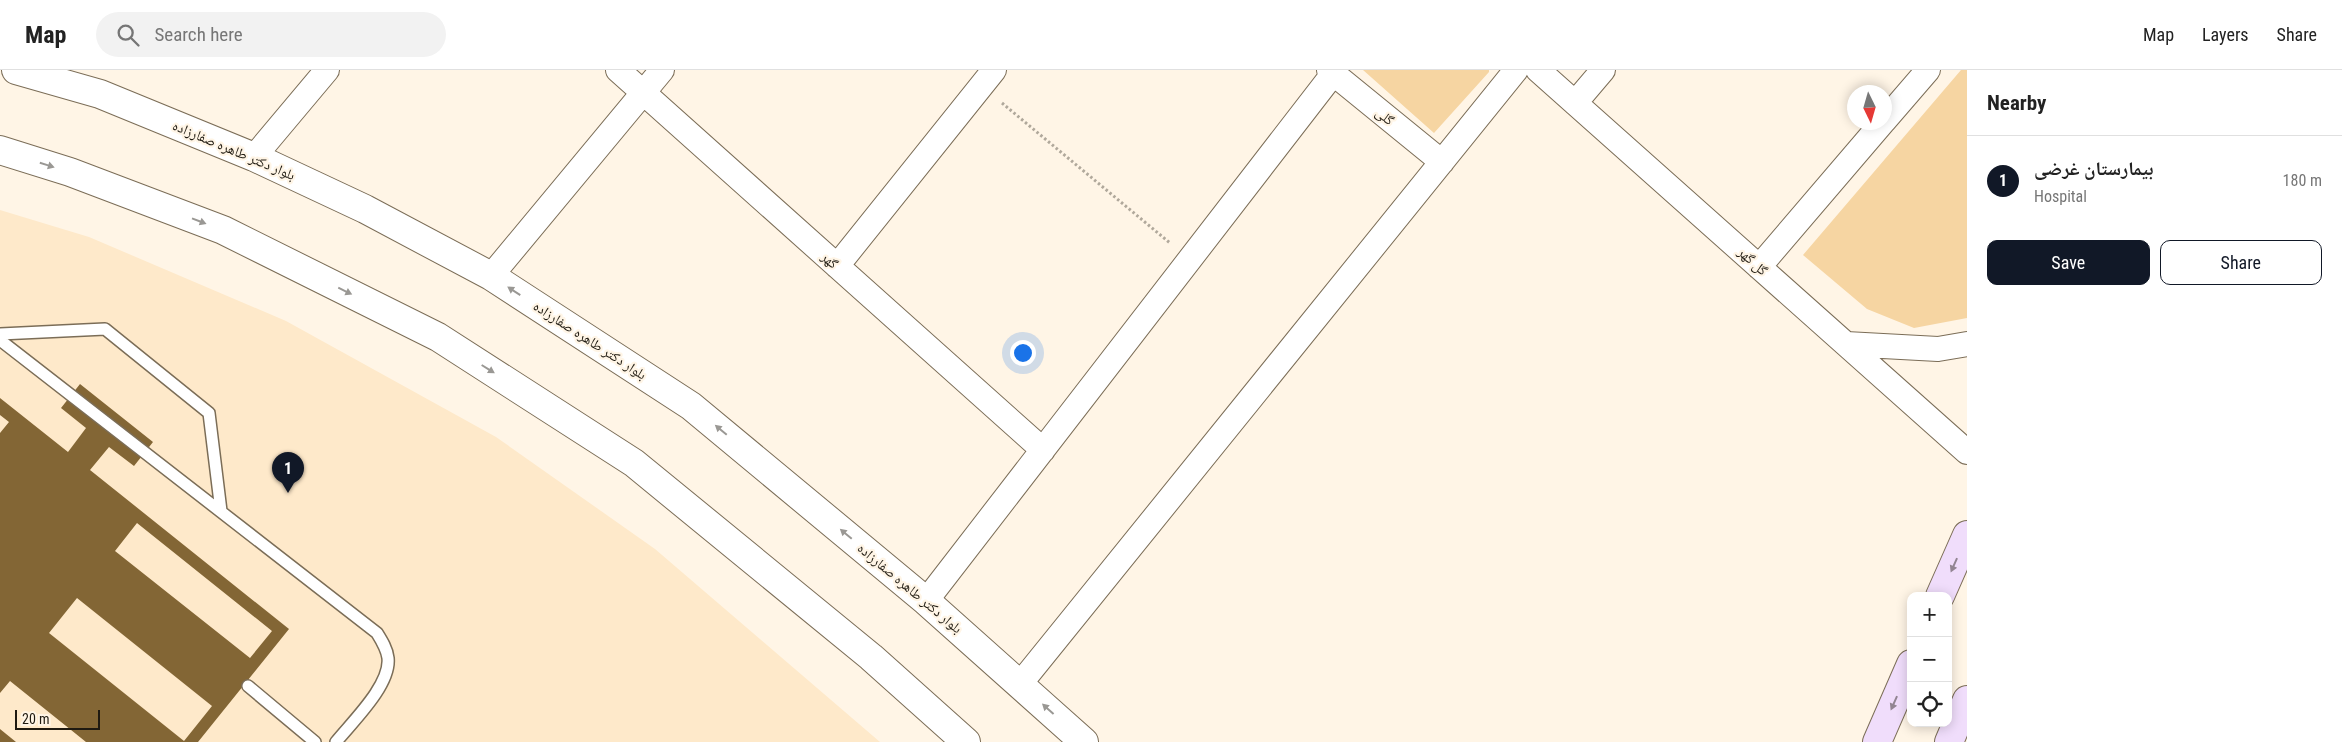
<!DOCTYPE html>
<meta charset="utf-8">
<style>
body{margin:0;font-family:"Roboto Condensed","Noto Naskh Arabic",sans-serif;background:#f2f2f2;color:#222}
.controls{position:absolute;right:15px;bottom:15px;display:grid;overflow:hidden;border-radius:10px;box-shadow:0 2px 12px #0003}
.controls button{width:45px;height:45px;display:grid;place-items:center;padding:0;border:0;border-bottom:1px solid #e0e0e0;background:#fff;color:#222;font:25px sans-serif}
.compass{position:absolute;left:1847px;top:15px;width:45px;height:45px;border-radius:50%;background:#fff;box-shadow:0 2px 12px #0003;rotate:175deg}
.scale{position:absolute;left:15px;bottom:12px;width:85px;box-sizing:border-box;padding-left:5px;border:2px solid #1f1a11;border-top:0;font-size:14px;line-height:18px;white-space:nowrap;color:#1f1a11;-webkit-text-stroke:4px #fff5e6;paint-order:stroke}
.you{position:absolute;left:1022px;top:282px;width:18px;height:18px;margin:-12px;border:4px solid #fff;border-radius:50%;background:#1a73e8;box-shadow:0 0 0 8px #1a73e833}
.badge{display:grid;place-items:center;width:32px;height:32px;border-radius:50%;background:#111827;color:#fff;font-size:16px;font-weight:700}
.pin{position:absolute;translate:-50% -41px;filter:drop-shadow(0 1px 2px #0008)}
.pin::after{content:'';position:absolute;top:26px;width:18px;height:15px;background:inherit;clip-path:polygon(0 0,100% 0,50% 100%)}
.list{margin:0;padding:0;list-style:none}
h2{display:flex;justify-content:space-between;align-items:center;height:65px;margin:0;padding:0 20px;font-size:21px}
h2 small{font-size:16px;font-weight:400;color:#767676}
.list li{display:grid;grid-template-columns:32px 1fr auto;gap:15px;align-items:center;box-sizing:border-box;height:90px;padding:0 20px;border-top:1px solid #e0e0e0}
.list b{display:block;font-size:19px;white-space:nowrap}
.list p{margin:0;font-size:16px;white-space:nowrap;color:#767676}
.list em{font-size:16px;font-style:normal;color:#767676}
.actions{display:flex;gap:10px;padding:15px 20px}
.actions a{flex:1;padding:11px 0;border:1px solid #111827;border-radius:10px;text-align:center;font-size:18px;color:#111827}
.actions .main{background:#111827;color:#fff}
.icon{flex:none;width:28px;height:28px;fill:none;stroke:currentColor;stroke-width:2;stroke-linecap:round;stroke-linejoin:round}
.map{position:relative;flex:none;width:1967px;height:672px;overflow:hidden}
header{display:flex;align-items:center;gap:30px;box-sizing:border-box;height:70px;padding:0 25px;background:#fff;border-bottom:1px solid #e0e0e0}
header strong{font-size:24px}
nav{display:flex;gap:28px;margin-inline-start:auto;font-size:18px}
.search{width:350px;height:45px;background:#f2f2f2;display:flex;align-items:center;gap:12px;box-sizing:border-box;padding:0 18px;border-radius:28px;color:#767676;font-size:19px}
main{display:flex}
aside{flex:1;background:#fff}
.map>svg:first-child{display:block}
.built{fill:#fee9ca}
.green{fill:#f6d5a2}
.building{fill:#836635;fill-rule:evenodd}
.lines{fill:none;stroke-linecap:round;stroke-linejoin:round}
.service-casing{stroke:#7b6d57;stroke-width:14}
.minor-casing{stroke:#7b6d57;stroke-width:26}
.tertiary-casing{stroke:#7b6d57;stroke-width:30}
.secondary-casing{stroke:#7b6d57;stroke-width:30}
.path{stroke:#b0a89b;stroke-width:3;stroke-dasharray:2.5 2.5;stroke-linecap:butt}
.service{stroke:#fff;stroke-width:11}
.minor{stroke:#fff;stroke-width:24}
.tertiary{stroke:#fff;stroke-width:28}
.secondary{stroke:#f0ddfb;stroke-width:28}
.oneway{fill:#9a9894}
.oneway2{fill:#928592}
.labels{text-anchor:middle;stroke-width:4.5;stroke-linejoin:round;paint-order:stroke}
.street-label{font-size:14px;fill:#1f1a11;stroke:#fff5e6}
</style>
<header>
<strong>Map</strong>
<div class="search"><svg class="icon" aria-label="search" viewBox="0 0 24 24"><circle cx="10" cy="10" r="6"/><path d="M15 15l6 6"/></svg>Search here</div>
<nav><a>Map</a><a>Layers</a><a>Share</a></nav>
</header>
<main>
<div class="map">
<svg width="1967" height="672" viewBox="0 0 1967 672">
<rect width="100%" height="100%" fill="#fff5e6"/>
<path class="built" d="M 0,140 L 89,167 L 286,251 L 496,367 L 655,479 L 880,672 L 0,672 Z"/>
<path class="green" d="M 1363,0 L 1489,0 L 1489,2 L 1434,63 Z
M 1961,0 L 1967,0 L 1967,248 L 1914,258 L 1867,239 L 1803,185 Z"/>
<path class="building" d="M 80,314 L 153,372 L 134,396 L 109,377 L 90,400 L 289,559 L 198,672 L 86,672 L 10,611 L 0,623 L 0,363 L 9,352 L 0,345 L 0,328 L 68,382 L 86,358 L 61,338 ZM 137,453 L 272,561 L 250,588 L 115,481 ZM 77,528 L 212,636 L 184,671 L 49,563 Z
M 0,659 L 16,672 L 0,672 Z"/>
<g class="lines">
<g class="service-casing">
<path id="service" d="M 0,264 L 105,259 L 209,343 L 221,441
M 0,270 L 377,563 C 382,571 387,579 388,588 C 391,615 352,652 336,672
M 248,616 L 315,672"/>
</g>
<g class="minor-casing">
<path id="minor" d="M 618,0 L 1043,380
M 1329,0 L 1442,92
M 1538,0 L 1967,382
M 1575,33 L 1603,0
M 1884,51 L 1928,0
M 254,87 L 327,0
M 837,196 L 994,0
M 1759,197 L 1883,52
M 491,206 L 662,0
M 1846,274 L 1938,279 L 1967,274
M 926,531 L 1336,0
M 1020,614 L 1516,0"/>
</g>
<g class="tertiary-casing">
<path id="tertiary" d="M 16,0 L 100,24 L 254,87 L 365,139 L 491,206 L 691,336 L 926,531 L 1084,672
M 0,80 L 70,102 L 223,160 L 438,267 L 634,393 L 871,587 L 966,672"/>
</g>
<g class="secondary-casing">
<path id="secondary" d="M 1940,526 L 1967,465
M 1877,672 L 1911,594
M 1949,672 L 1967,630"/>
</g>
<path class="path" d="M 1002,33 L 1170,173"/>
<use href="#service" class="service"/>
<use href="#minor" class="minor"/>
<use href="#tertiary" class="tertiary"/>
<use href="#secondary" class="secondary"/>
</g>
<defs><path id="oneway-solid" d="M-6-.8H1V-3.2L6.5 0L1 3.2V.8H-6Z" transform="scale(1.25)"/></defs>
<g class="oneway">
<use href="#oneway-solid" transform="translate(47 95) rotate(17)"/>
<use href="#oneway-solid" transform="translate(199 151) rotate(21)"/>
<use href="#oneway-solid" transform="translate(345 221) rotate(26)"/>
<use href="#oneway-solid" transform="translate(514 221) rotate(-147)"/>
<use href="#oneway-solid" transform="translate(488 299) rotate(32)"/>
<use href="#oneway-solid" transform="translate(721 360) rotate(-140)"/>
<use href="#oneway-solid" transform="translate(846 464) rotate(-140)"/>
<use href="#oneway-solid" transform="translate(1048 639) rotate(-138)"/>
</g>
<g class="oneway2">
<use href="#oneway-solid" transform="translate(1954 495) rotate(114)"/>
<use href="#oneway-solid" transform="translate(1894 633) rotate(114)"/>
</g>
<g class="labels">
<g class="street-label">
<text transform="translate(1385 46) rotate(39)" y="5">گلی</text>
<text transform="translate(234 80) rotate(23)" y="5">بلوار دکتر طاهره صفارزاده</text>
<text transform="translate(830 190) rotate(42)" y="5">گهر</text>
<text transform="translate(1753 191) rotate(42)" y="5">گل گهر</text>
<text transform="translate(590 270) rotate(33)" y="5">بلوار دکتر طاهره صفارزاده</text>
<text transform="translate(910 518) rotate(40)" y="5">بلوار دکتر طاهره صفارزاده</text>
</g>
</g>
</svg>
<div class="controls">
<button>+</button>
<button>−</button>
<button><svg class="icon" aria-label="locate" viewBox="0 0 24 24"><circle cx="12" cy="12" r="6"/><path d="M12 2v4M12 18v4M2 12h4M18 12h4"/></svg></button>
</div>
<svg class="compass" viewBox="-18 -18 36 36"><path d="M0-13l5 13h-10z" fill="#e53935"/><path d="M0 13l5-13h-10z" fill="#767676"/></svg>
<div class="scale">20 m</div>
<div class="you"></div>
<div class="pin badge" style="left:288px;top:423px">1</div>
</div>
<aside>
<h2>Nearby<small></small></h2>
<ul class="list">
<li><span class="badge">1</span><div><b>بیمارستان غرضی</b><p>Hospital</p></div><em>180 m</em></li>
</ul>
<div class="actions"><a class="main">Save</a><a>Share</a></div>
</aside>
</main>
